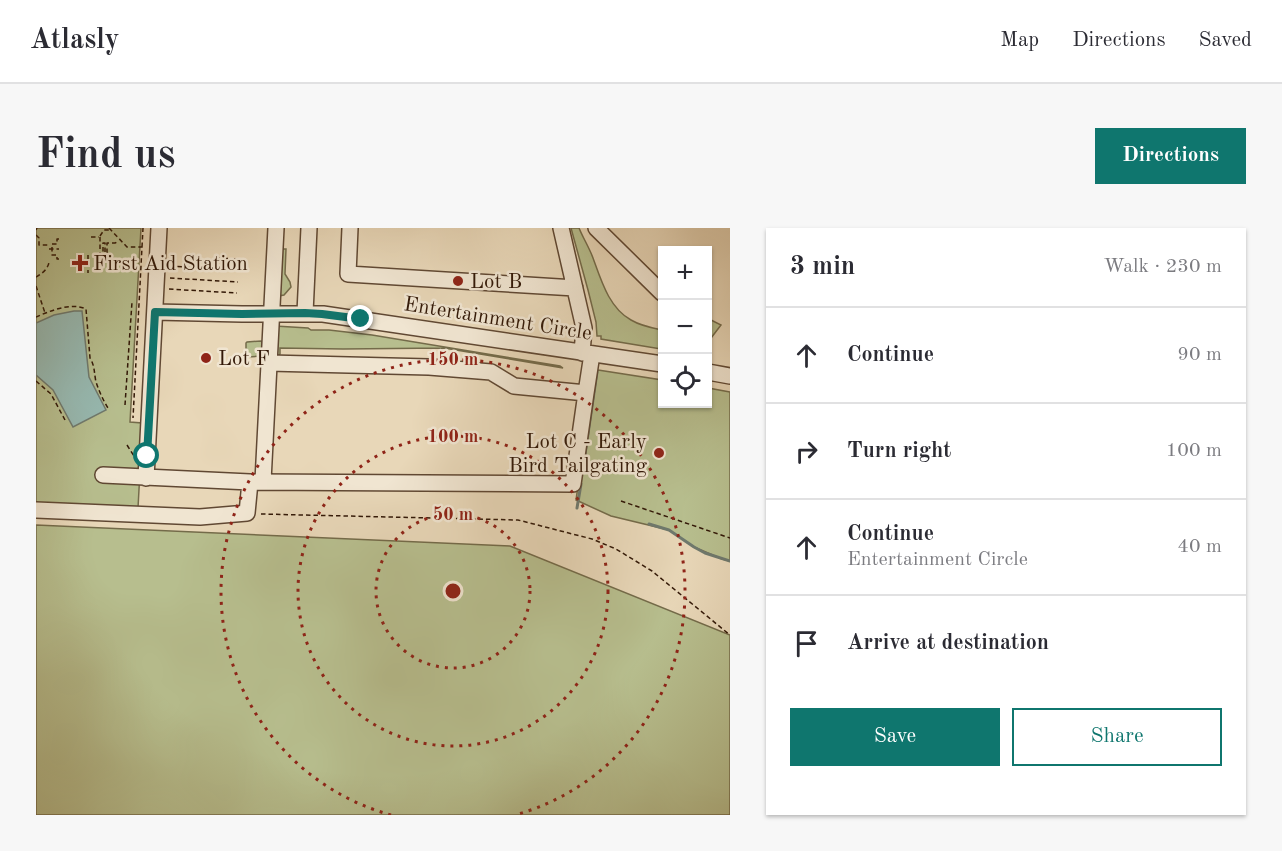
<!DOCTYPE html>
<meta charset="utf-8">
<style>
body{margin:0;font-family:"Old Standard TT",serif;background:#f7f7f7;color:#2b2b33}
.controls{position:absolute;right:18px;top:18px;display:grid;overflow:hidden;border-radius:0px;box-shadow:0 2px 4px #0004}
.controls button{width:54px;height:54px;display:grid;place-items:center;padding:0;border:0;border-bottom:2px solid #e1e1e2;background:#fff;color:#2b2b33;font:30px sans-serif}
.stop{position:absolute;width:18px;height:18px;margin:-14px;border:4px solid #0f766e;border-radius:50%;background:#fff}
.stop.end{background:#0f766e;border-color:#fff;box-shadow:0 2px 6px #0008}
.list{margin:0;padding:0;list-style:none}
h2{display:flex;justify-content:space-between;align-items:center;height:78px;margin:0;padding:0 24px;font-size:26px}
h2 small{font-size:20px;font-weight:400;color:#7c7c81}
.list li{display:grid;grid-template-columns:39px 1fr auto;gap:18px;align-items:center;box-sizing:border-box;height:96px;padding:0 24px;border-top:2px solid #e1e1e2}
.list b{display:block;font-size:22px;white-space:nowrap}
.list p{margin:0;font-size:20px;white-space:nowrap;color:#7c7c81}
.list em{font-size:20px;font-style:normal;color:#7c7c81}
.actions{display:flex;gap:12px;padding:18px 24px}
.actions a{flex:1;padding:14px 0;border:2px solid #0f766e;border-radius:0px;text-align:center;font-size:21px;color:#0f766e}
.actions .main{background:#0f766e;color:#fff}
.icon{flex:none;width:33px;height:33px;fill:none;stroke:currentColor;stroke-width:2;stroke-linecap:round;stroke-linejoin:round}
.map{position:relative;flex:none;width:694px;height:587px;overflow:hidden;border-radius:0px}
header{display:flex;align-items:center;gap:36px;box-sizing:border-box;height:84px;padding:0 30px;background:#fff;border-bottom:2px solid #e1e1e2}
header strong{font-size:28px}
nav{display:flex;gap:33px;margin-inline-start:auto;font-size:21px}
.intro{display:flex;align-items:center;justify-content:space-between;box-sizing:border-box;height:144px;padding:0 36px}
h1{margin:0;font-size:42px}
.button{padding:15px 27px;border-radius:0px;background:#0f766e;color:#fff;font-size:21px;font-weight:700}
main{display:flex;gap:36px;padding:0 36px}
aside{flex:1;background:#fff;border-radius:0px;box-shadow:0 2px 4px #0004}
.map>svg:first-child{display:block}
.green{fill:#b7be8e;stroke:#746b4a;stroke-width:1.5}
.water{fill:#97b9b1;stroke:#6f796d;stroke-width:1.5}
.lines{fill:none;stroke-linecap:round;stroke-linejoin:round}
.stream{stroke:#6f796d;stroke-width:3}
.minor-casing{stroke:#604833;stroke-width:18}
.path{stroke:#321807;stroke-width:1.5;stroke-dasharray:4.5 3;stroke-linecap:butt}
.minor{stroke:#f0e5d1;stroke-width:15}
.route{stroke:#0f766e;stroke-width:8}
.ring{fill:none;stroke:#8f2418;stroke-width:3;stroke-dasharray:3 6}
.poi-dot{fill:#8f2418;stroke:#f0e5d1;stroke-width:2}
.labels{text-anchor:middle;stroke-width:5;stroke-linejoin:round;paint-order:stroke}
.poi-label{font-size:21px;fill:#321807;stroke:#f0e5d1;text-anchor:start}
.street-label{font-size:21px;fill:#321807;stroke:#f0e5d1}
.centre{fill:#8f2418;stroke:#f0e5d1;stroke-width:3}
.ring-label{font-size:18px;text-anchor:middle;font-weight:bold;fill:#8f2418;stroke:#f0e5d1;stroke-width:5;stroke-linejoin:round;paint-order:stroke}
</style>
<header>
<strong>Atlasly</strong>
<nav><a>Map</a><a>Directions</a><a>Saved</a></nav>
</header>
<div class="intro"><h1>Find us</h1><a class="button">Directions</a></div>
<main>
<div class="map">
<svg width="694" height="587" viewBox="0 0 694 587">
<rect width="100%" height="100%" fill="#e8d7b8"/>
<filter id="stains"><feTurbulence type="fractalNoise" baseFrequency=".00333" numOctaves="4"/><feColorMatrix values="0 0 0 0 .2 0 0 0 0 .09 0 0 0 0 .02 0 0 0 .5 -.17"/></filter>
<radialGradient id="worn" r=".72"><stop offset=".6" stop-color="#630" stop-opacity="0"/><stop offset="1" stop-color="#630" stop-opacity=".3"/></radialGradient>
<path class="green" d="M 0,0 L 105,0 L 94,194 L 106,195 L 105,218 L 103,218 L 102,225 L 105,225 L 102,280 L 0,278 Z
M 535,0 L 543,0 C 547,10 553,19 557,30 C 565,52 573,80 595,92 C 605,98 616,100 626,102 L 626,120 L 625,121 L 565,111 L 565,108 L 561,108 L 560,94 L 552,62 Z
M 244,21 L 250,21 L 249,46 L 254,54 L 255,59 L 248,67 L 242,68 Z
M 673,91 L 685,97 L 672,114 L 672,92 Z
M 239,98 L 272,100 L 275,102 L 293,102 L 336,107 L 524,138 L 527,140 L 408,120 L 307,121 L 244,120 L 244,126 L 241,129 Z
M 225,113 L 227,115 L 226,128 L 212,129 L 210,128 L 210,115 L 211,114 Z
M 562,142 L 626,152 L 626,176 L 672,176 L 672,160 L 694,164 L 694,333 L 686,331 L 658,319 L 633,302 L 575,288 L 540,272 L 558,145 Z
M 0,297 L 474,318 L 694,407 L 694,587 L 0,587 Z"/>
<path class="water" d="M 38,83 L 46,83 L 53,149 L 70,182 L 37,199 L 17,162 L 0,147 L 0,95 L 18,87 Z"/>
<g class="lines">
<path class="stream" d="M 547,240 L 561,144
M 541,280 L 545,256
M 613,296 L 633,302 L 658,319 L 669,325 L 694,333"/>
<g class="minor-casing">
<path id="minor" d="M 314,0 L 312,46 L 539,60
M 525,0 L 548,100 L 546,125
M 560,0 L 626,65
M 119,84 L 206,86 L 287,86 L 626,136
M 269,85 L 273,0
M 672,144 L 694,148
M 550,165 L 556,126
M 67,247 L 214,254 L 537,256 L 550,165 L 478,158 L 455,144 L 393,139 L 233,135
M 110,250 L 123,0
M 227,253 L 240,0
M 0,282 L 164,289 L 211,285 L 214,254"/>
</g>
<path class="path" d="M 73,0 L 91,19 L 106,19 L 97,190
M 0,2 L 1,0
M 0,7 L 3,10 L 3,17 L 14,17
M 64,8 L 68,2 L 74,2
M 55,9 L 63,9
M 64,9 L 64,26 L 67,26 L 67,15 L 69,15 L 69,25 L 71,25 L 71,15 L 79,15 L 83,13
M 23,11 L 21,11 L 21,16 L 16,16 L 16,27 L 21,27 L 21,31 L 23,31
M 106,19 L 107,0
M 13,21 L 23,21
M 52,27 L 52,45
M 180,30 L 203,31
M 46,37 L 46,38 L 51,38
M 134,38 L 202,42
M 0,49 C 6,46 13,40 13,33
M 134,50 L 202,54
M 0,58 L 9,85
M 133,61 L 201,65
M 0,89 C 14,83 35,74 50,81 L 54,130 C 59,138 58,145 60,154 C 63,163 67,172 72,180
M 0,153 L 15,166 L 29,192
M 89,177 L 96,74
M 91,217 L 98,228
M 585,273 L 694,310
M 225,286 L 482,292 L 556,311 L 580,321 L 616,343 L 694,407"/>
<use href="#minor" class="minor"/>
</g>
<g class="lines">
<path class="route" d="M 111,228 L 119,84 L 206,86 L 269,85 L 286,86 L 325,91"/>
</g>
<g class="ring">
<circle cx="417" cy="363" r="77"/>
<circle cx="417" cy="363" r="155"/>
<path d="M355 587A232 232 0 1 1 479 587"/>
</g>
<g class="poi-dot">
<path d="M41 26h6v6h6v6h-6v6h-6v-6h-6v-6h6z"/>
<circle cx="422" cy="53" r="6"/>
<circle cx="170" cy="130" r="6"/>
<circle cx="623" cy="225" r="6"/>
</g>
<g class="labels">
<g class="poi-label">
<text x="57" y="42">First Aid Station</text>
<text x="434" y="60">Lot B</text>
<text x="182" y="137">Lot F</text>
<text x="611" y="220" text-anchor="end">Lot C - Early<tspan x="611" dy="24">Bird Tailgating</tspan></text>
</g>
<g class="street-label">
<text transform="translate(462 90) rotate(9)" y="7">Entertainment Circle</text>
</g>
</g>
<circle cx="417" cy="363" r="9" class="centre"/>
<g class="ring-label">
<text x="417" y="137">150 m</text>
<text x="417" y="214">100 m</text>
<text x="417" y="292">50 m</text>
</g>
<rect width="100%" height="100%" filter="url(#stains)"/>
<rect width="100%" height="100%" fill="url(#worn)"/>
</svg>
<div class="controls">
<button>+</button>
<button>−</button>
<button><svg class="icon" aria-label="locate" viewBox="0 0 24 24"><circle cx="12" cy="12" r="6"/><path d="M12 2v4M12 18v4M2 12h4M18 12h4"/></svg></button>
</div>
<div class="stop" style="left:111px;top:228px"></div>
<div class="stop end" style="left:325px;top:91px"></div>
</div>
<aside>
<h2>3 min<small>Walk · 230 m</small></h2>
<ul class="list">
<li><svg class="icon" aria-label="ahead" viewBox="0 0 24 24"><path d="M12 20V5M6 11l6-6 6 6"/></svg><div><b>Continue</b></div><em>90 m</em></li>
<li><svg class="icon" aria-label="right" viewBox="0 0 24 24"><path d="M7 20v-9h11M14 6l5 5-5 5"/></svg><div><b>Turn right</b></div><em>100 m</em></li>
<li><svg class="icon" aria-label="ahead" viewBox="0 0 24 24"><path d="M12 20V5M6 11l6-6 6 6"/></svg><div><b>Continue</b><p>Entertainment Circle</p></div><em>40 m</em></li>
<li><svg class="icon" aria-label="arrive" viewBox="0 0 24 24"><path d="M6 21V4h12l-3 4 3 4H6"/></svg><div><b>Arrive at destination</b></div></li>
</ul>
<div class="actions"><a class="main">Save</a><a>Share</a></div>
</aside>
</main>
